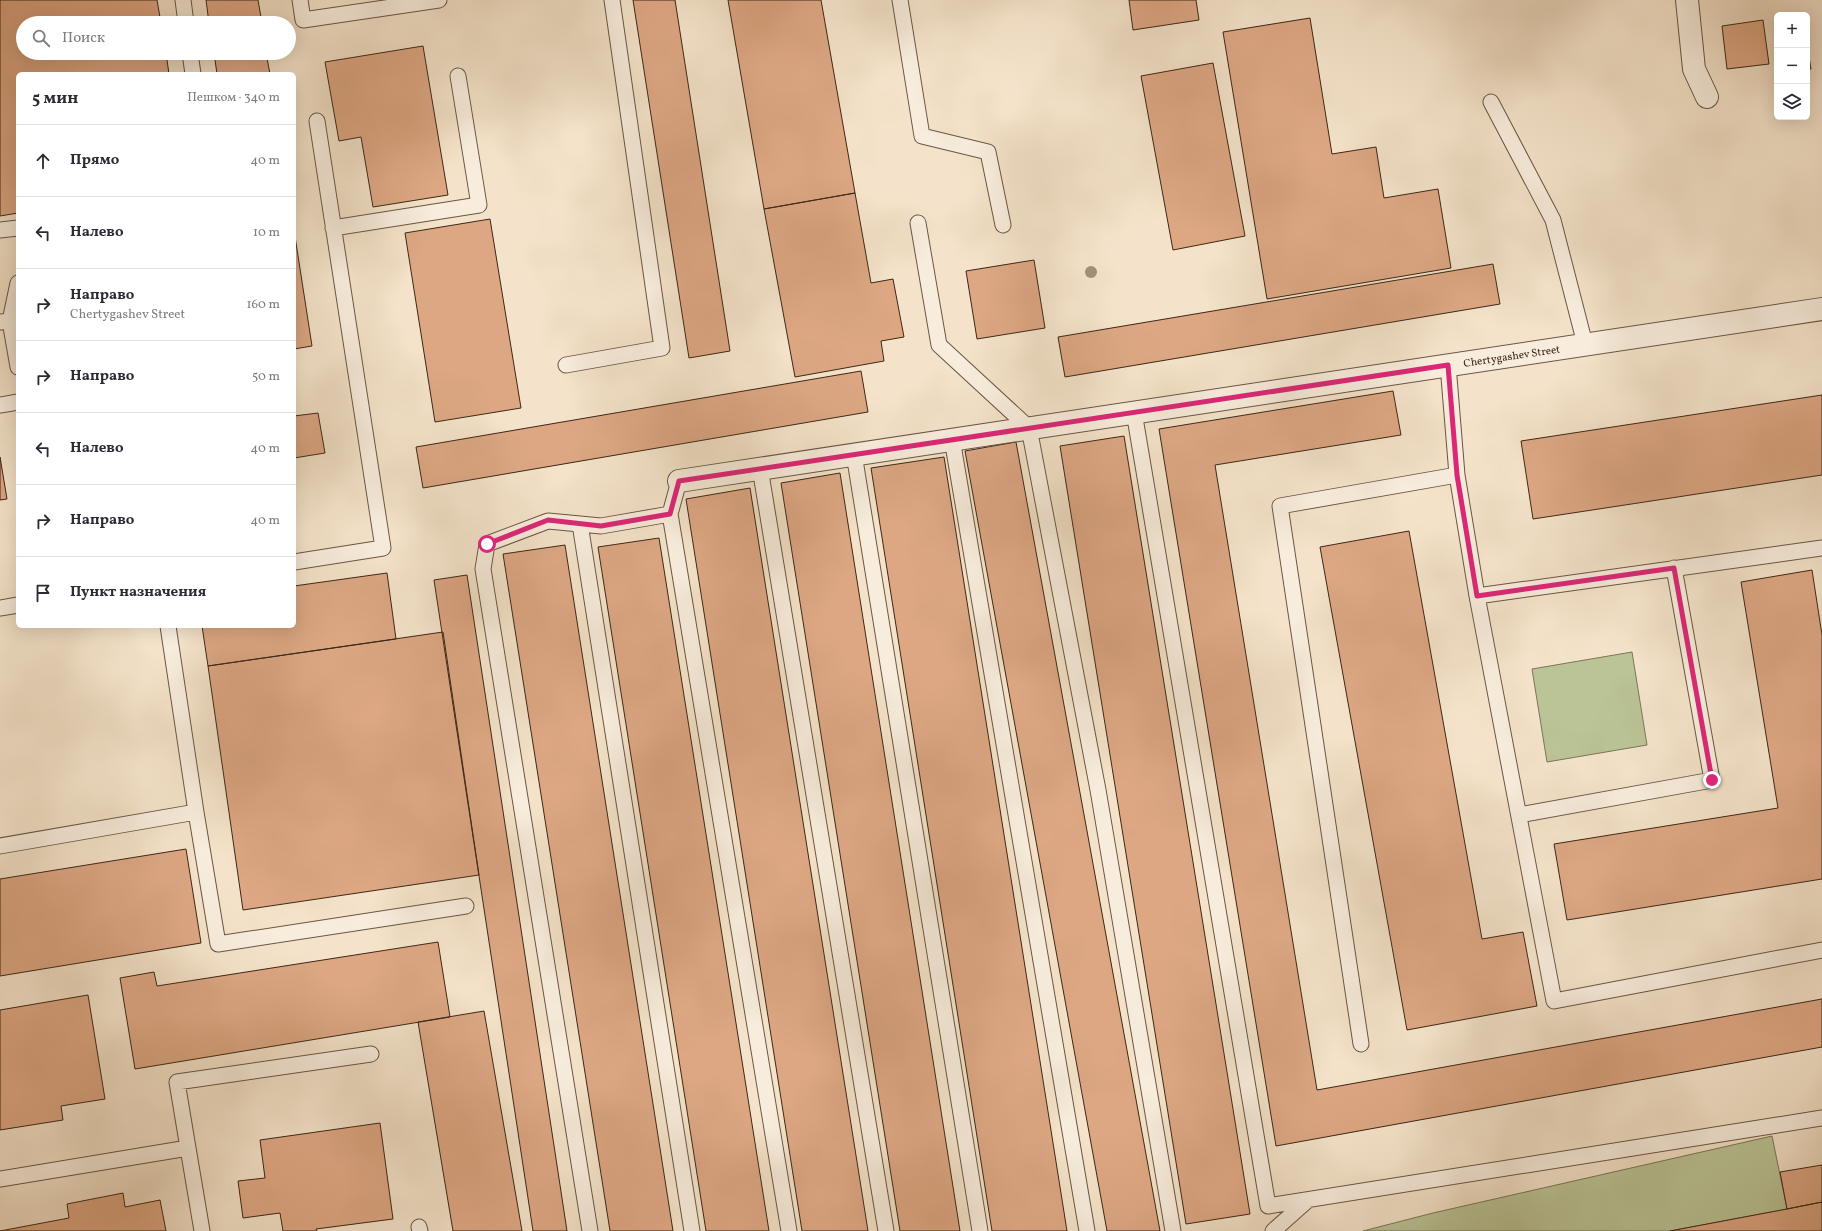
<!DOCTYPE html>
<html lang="ru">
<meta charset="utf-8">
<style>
body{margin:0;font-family:Vollkorn,serif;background:#f7f7f7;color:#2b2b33}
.controls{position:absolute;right:12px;top:12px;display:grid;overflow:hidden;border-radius:6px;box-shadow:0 4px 16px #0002}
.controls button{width:36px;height:36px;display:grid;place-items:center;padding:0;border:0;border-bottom:1px solid #e1e1e2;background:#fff;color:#2b2b33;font:20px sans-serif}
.stop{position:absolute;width:12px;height:12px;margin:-9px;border:3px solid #db2777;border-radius:50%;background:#fff}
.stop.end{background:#db2777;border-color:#fff;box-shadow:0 1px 4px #0008}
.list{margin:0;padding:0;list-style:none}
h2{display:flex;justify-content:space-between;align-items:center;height:52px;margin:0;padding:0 16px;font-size:17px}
h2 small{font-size:13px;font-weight:400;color:#7c7c81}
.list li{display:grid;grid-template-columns:26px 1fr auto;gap:12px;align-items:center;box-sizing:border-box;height:72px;padding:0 16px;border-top:1px solid #e1e1e2}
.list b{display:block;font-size:15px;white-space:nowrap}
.list p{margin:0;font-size:13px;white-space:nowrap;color:#7c7c81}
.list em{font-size:13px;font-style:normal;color:#7c7c81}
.icon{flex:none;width:22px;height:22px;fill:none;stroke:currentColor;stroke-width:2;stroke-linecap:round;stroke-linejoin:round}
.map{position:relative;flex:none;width:1822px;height:1231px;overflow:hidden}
.search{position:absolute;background:#fff;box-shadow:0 4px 16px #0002;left:16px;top:16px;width:280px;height:44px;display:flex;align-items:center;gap:10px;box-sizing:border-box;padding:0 14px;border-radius:22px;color:#7c7c81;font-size:15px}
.panel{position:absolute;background:#fff;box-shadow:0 4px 16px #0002;left:16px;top:72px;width:280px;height:556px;border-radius:6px}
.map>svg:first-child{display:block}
.green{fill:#bac497;stroke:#7b7656}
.building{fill:#dda784;stroke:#3c2716}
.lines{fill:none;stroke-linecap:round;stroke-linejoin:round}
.service-casing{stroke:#6a5643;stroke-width:17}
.minor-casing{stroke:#6a5643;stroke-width:24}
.service{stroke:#f8eddd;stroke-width:15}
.minor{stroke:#f8eddd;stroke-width:22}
.tree{fill:#a09179}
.route{stroke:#db2777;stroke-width:5}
.labels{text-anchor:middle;stroke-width:3;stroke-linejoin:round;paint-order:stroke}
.street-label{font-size:11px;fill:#3c2716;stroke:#f8eddd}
</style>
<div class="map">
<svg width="1822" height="1231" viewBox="0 0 1822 1231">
<rect width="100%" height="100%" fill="#f4e3ca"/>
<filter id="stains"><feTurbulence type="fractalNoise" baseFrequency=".005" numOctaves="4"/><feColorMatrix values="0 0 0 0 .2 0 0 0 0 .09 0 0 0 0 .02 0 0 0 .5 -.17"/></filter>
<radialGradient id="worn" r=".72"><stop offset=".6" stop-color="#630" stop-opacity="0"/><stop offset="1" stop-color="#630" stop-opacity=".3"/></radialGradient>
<path class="green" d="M 1632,652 L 1647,745 L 1547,762 L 1532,669 Z
M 1772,1136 L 1787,1209 L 1670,1231 L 1363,1231 L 1433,1213 Z"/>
<path class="building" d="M 0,0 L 157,0 L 161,23 L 23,23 L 23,53 L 166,53 L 169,74 L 18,74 L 18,213 L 0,216 Z
M 206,0 L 258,0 L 262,23 L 209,23 Z
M 633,0 L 675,0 L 730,351 L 689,358 Z
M 728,0 L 821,0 L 855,193 L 764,209 Z
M 1129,0 L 1196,0 L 1199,20 L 1133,30 Z
M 1310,18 L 1332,154 L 1376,147 L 1384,198 L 1438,189 L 1451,268 L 1267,299 L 1223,32 Z
M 1763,20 L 1769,64 L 1727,69 L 1722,26 Z
M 1807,45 L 1811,69 L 1807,70 Z
M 423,46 L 448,195 L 373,207 L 361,137 L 339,141 L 325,62 Z
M 214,53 L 266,53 L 270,74 L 217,74 Z
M 1213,63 L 1245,236 L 1173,250 L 1141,76 Z
M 855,193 L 871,283 L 893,279 L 904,337 L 881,341 L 884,361 L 795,377 L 764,209 Z
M 490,219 L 521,408 L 435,422 L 405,233 Z
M 294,230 L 312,346 L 294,349 Z
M 1034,260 L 1045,328 L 977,339 L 966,271 Z
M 1493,264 L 1500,304 L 1065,377 L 1058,337 Z
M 861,371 L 868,412 L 423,488 L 416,447 Z
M 1393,391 L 1401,435 L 1215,465 L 1317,1090 L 1822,999 L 1822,1047 L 1276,1146 L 1159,429 Z
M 1822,395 L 1822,475 L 1533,519 L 1521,441 Z
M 318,413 L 325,453 L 294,458 L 294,416 Z
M 1124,436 L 1250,1214 L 1186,1224 L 1060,446 Z
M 1016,442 L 1160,1231 L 1107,1231 L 965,451 Z
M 0,457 L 7,499 L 0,500 Z
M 944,457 L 1067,1231 L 992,1231 L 871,468 Z
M 840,473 L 960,1231 L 900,1231 L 781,483 Z
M 750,488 L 868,1231 L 802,1231 L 686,499 Z
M 1409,531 L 1482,939 L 1523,932 L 1537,1006 L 1407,1030 L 1320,547 Z
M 659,538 L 769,1231 L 706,1231 L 598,547 Z
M 565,545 L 673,1231 L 610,1231 L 503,554 Z
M 1812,570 L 1822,635 L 1822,879 L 1567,920 L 1554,844 L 1778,808 L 1741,582 Z
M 387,573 L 396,639 L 208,666 L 202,626 L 294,626 L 294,586 Z
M 467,575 L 567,1231 L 533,1231 L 434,580 Z
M 443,632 L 479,875 L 243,910 L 208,666 Z
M 186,849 L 201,943 L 0,976 L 0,879 Z
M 438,942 L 450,1017 L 135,1069 L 120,978 L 154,972 L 157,986 Z
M 88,995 L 105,1099 L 61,1106 L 63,1120 L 0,1130 L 0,1010 Z
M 484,1011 L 522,1231 L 453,1231 L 418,1022 Z
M 380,1123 L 393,1219 L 316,1229 L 317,1231 L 283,1231 L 280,1213 L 243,1218 L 238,1181 L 265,1178 L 260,1140 Z
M 1822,1165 L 1822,1202 L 1787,1209 L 1780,1172 Z
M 123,1193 L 125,1207 L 160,1200 L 166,1231 L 0,1231 L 69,1218 L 67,1204 Z
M 1822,1202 L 1822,1231 L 1670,1231 L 1787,1209 Z"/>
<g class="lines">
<g class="service-casing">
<path id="service" d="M 183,0 L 186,23
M 300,0 L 303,20 L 439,0
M 900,0 L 922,136 L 988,152 L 1003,225
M 190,53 L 193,74
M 1491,102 L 1553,220 L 1585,344
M 918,223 L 939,345 L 1029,428 L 1098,790 L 1173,1231
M 333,228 L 479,205 L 458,76
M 0,230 L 18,228
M 10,321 L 18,367
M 0,322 L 10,321 L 18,283
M 566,365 L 662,348 L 612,0
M 1448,365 L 1457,475 L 1477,596 L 1554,1001 L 1822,950
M 0,405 L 18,402
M 1134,412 L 1268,1206 L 1822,1118
M 952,439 L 1087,1231
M 854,454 L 980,1231
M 760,468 L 886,1231
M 679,481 L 670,514 L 789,1231
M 580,524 L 692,1231
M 294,562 L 383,548 L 317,121
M 1477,596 L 1822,548
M 0,608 L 18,605
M 168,626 L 196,812 L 218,944 L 466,906
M 1519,815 L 1712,780 L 1674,568
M 0,846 L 196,812
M 1361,1044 L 1280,506 L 1457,475
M 188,1148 L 202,1231
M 0,1179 L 188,1148 L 177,1082 L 371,1054
M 419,1227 L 420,1231
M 590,1231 L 483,569 L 487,544 L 548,521 L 601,526 L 670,514
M 1273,1231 L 1308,1200"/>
</g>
<g class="minor-casing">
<g id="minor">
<path d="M 1687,0 L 1694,69 L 1707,97"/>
<path id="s1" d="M 679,481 L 1822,309"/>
</g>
</g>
<use href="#service" class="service"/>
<use href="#minor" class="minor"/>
</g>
<circle class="tree" cx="1091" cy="272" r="6"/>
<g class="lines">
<path class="route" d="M 487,544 L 548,520 L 601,526 L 670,514 L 679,481 L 1448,365 L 1457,475 L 1477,596 L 1674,568 L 1712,780"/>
</g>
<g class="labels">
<g class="street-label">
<text dy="4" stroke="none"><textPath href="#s1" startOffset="842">Chertygashev Street</textPath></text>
</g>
</g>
<rect width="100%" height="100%" filter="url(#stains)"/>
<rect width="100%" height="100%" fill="url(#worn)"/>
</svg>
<div class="controls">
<button>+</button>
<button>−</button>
<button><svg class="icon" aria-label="layers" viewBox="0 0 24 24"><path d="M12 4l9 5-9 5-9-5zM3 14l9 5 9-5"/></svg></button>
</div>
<div class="stop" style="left:487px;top:544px"></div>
<div class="stop end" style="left:1712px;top:780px"></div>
<div class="search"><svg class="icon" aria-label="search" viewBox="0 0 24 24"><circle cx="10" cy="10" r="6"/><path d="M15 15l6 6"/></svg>Поиск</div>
<section class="panel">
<h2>5 мин<small>Пешком · 340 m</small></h2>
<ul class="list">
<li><svg class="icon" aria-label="ahead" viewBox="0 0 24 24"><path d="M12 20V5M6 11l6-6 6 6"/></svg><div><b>Прямо</b></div><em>40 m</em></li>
<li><svg class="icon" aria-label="left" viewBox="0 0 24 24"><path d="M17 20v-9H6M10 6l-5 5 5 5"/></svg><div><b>Налево</b></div><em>10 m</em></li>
<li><svg class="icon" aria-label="right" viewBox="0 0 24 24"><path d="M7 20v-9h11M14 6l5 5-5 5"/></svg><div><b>Направо</b><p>Chertygashev Street</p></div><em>160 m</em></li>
<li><svg class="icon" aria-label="right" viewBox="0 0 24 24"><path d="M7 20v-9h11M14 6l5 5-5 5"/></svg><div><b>Направо</b></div><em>50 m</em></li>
<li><svg class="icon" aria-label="left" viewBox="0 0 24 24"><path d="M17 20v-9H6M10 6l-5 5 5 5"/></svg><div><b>Налево</b></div><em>40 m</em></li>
<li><svg class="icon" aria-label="right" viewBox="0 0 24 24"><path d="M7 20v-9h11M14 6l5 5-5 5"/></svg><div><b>Направо</b></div><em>40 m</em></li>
<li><svg class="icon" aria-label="arrive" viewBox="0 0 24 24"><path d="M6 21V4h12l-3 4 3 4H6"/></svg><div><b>Пункт назначения</b></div></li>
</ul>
</section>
</div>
